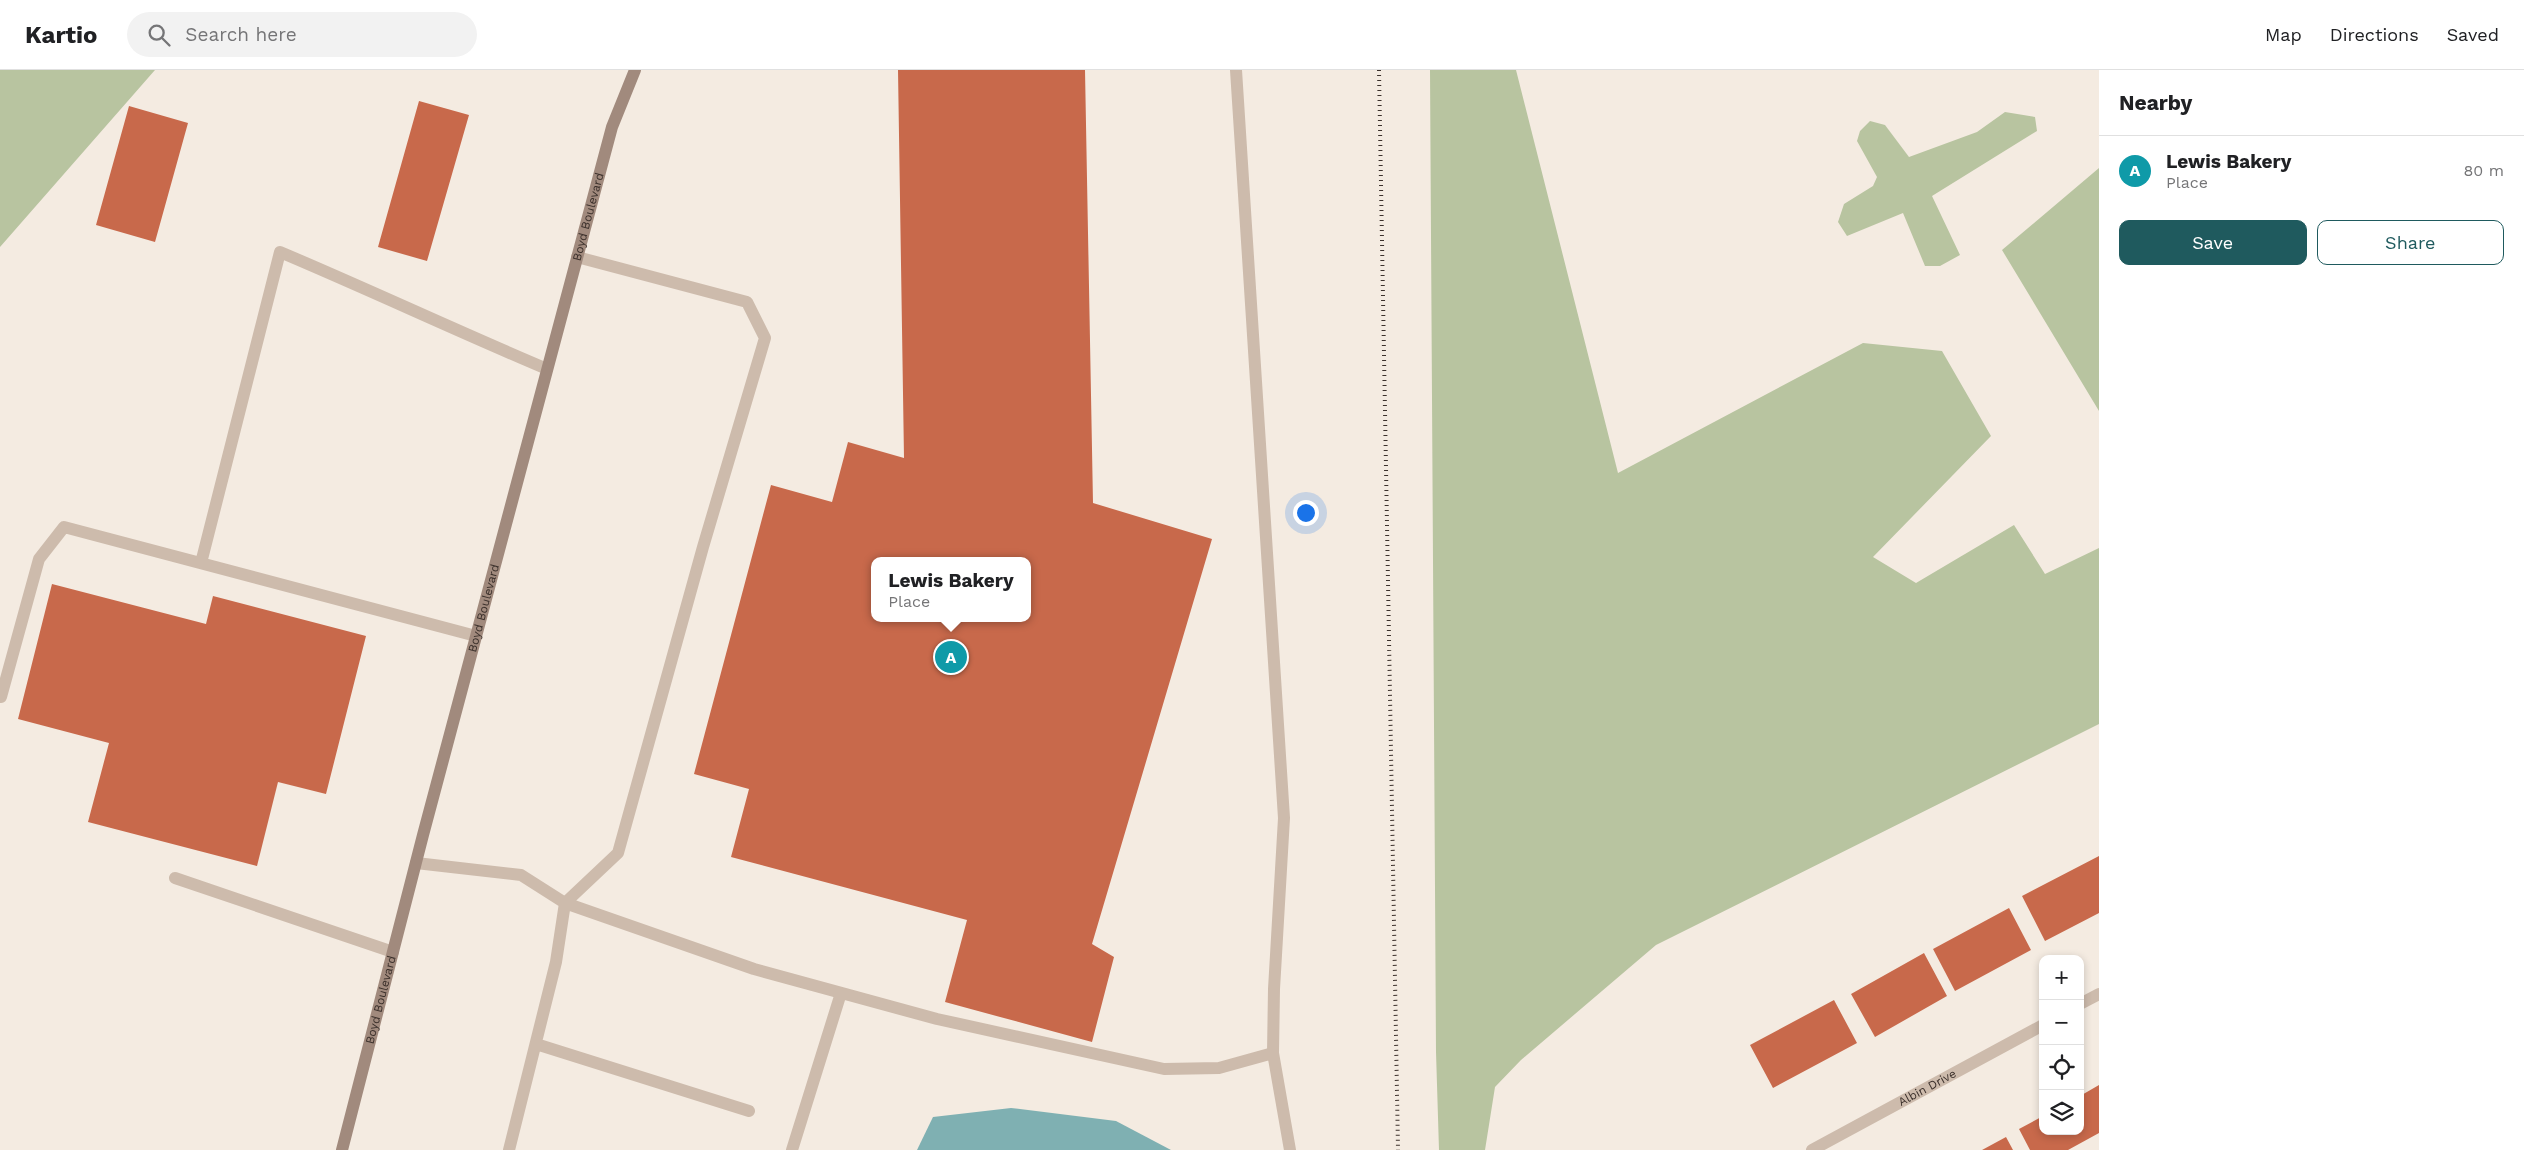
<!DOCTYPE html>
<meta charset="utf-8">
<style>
body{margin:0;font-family:"Work Sans",sans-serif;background:#f2f2f2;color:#202124}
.controls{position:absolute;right:15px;bottom:15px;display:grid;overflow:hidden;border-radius:10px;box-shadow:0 2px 8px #0003}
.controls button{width:45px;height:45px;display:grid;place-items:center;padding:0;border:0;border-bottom:1px solid #e0e0e0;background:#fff;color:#202124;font:25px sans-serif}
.you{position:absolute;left:1305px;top:442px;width:18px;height:18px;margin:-12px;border:4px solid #fff;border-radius:50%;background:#1a73e8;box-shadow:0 0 0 8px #1a73e833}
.badge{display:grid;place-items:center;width:32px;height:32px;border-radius:50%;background:#1f5a5e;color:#fff;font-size:16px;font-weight:700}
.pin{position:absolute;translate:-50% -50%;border:2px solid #fff;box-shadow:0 1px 5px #0006}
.popup{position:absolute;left:871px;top:487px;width:160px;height:65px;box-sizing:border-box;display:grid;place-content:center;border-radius:10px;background:#fff;filter:drop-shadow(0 1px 4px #0005);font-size:16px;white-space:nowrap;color:#757577}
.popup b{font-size:19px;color:#202124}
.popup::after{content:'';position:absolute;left:50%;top:100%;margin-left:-10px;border:10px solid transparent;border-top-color:#fff}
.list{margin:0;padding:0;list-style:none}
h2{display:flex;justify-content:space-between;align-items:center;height:65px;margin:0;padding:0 20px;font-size:21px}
h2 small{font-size:16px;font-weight:400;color:#757577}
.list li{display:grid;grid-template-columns:32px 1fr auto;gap:15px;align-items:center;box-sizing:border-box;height:70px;padding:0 20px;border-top:1px solid #e0e0e0}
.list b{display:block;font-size:19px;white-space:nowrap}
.list p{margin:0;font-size:16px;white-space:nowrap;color:#757577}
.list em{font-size:16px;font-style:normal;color:#757577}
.actions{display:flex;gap:10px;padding:15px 20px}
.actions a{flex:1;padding:11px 0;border:1px solid #1f5a5e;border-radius:10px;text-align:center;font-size:18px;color:#1f5a5e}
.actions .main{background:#1f5a5e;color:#fff}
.icon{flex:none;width:28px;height:28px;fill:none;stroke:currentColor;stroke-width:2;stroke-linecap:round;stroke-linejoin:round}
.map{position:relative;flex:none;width:2099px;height:1080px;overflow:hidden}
header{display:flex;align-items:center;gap:30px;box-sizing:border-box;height:70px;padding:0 25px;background:#fff;border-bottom:1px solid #e0e0e0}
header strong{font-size:24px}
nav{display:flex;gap:28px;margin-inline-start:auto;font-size:18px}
.search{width:350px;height:45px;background:#f2f2f2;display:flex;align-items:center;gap:12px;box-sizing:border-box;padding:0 18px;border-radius:28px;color:#757577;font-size:19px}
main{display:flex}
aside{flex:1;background:#fff}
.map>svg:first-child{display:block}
.green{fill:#b8c4a0}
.water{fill:#7fb0b2}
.building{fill:#c8694b;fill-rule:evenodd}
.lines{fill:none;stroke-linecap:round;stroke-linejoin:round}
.lane{stroke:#cdbbac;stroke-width:12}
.street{stroke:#cdbbac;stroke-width:12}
.secondary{stroke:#a18a7d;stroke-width:12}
.rail{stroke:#3b302b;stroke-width:4;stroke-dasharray:1 4;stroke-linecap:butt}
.labels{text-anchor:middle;stroke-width:5;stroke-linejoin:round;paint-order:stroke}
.street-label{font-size:12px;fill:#3b302b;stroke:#fbf5ee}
</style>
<header>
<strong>Kartio</strong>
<div class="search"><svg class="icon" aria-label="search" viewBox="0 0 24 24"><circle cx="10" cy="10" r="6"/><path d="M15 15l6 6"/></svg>Search here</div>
<nav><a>Map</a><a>Directions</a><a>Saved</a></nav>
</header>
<main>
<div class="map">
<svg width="2099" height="1080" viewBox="0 0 2099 1080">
<rect width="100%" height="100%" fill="#f4ebe1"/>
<path class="green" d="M 0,0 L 155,0 L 0,177 Z
M 1430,0 L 1516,0 L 1618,403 L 1863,273 L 1942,281 L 1991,366 L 1873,487 L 1916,513 L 2014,455 L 2045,504 L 2099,478 L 2099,654 L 1656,875 L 1521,990 L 1495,1017 L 1485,1080 L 1439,1080 L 1436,982 Z
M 2005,42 L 2035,47 L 2037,61 L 1932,126 L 1960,185 L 1940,196 L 1925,196 L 1903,143 L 1847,166 L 1838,152 L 1844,134 L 1873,116 L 1877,107 L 1857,71 L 1860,61 L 1870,51 L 1885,55 L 1909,87 L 1977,62 Z
M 2099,98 L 2099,341 L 2002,180 Z"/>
<path class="water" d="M 1011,1038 L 1116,1051 L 1171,1080 L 917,1080 L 933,1047 Z"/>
<path class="building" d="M 898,0 L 1085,0 L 1093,433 L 1212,469 L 1092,874 L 1114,887 L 1092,972 L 945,932 L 967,850 L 731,787 L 749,719 L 694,704 L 771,415 L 832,432 L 848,372 L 904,388 ZM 875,491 L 1027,491 L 1027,548 L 875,548 Z
M 419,31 L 469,45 L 427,191 L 378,177 Z
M 129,36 L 188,53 L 155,172 L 96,155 Z
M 52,514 L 206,554 L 213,526 L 366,566 L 326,724 L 278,712 L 257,796 L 88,752 L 109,673 L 18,649 Z
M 2099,786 L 2099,843 L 2045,871 L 2022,826 Z
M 2009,838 L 2031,880 L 1955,921 L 1933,879 Z
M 1924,883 L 1947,926 L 1875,967 L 1851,924 Z
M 1834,930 L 1857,973 L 1773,1018 L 1750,975 Z
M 2099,1015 L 2099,1063 L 2068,1080 L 2030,1080 L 2019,1059 L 2043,1046 L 2043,1061 L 2080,1061 L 2080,1026 Z
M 2006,1067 L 2013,1080 L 1982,1080 Z"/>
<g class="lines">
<path class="lane" d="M 577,187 L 747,232 L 765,268 L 703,477 L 618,783 L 565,833 L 754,899 L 937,949 L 1164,999 L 1219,998 L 1273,983 L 1274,919 L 1284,748 L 1236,0
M 201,493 L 280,182 C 370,220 457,261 547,299
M 1,627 L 39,489 L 64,457 L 476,566
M 416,793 L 521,805 L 565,833 L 556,892 L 509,1080
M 175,808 L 393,882
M 536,974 L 749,1041
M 1273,983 L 1290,1080
M 792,1080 L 841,923"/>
<g class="street">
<path d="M 2080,934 L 2099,924"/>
<path id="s1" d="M 1812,1080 L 2043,955"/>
</g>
<path class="secondary" id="s2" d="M 342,1080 L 423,765 L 612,57 L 635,0"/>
<path class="rail" d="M 1379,0 L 1398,1080"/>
</g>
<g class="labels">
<g class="street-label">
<text dy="4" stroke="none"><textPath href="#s2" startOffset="965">Boyd Boulevard</textPath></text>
<text dy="4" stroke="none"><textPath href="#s2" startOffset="560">Boyd Boulevard</textPath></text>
<text dy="4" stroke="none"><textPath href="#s2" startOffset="155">Boyd Boulevard</textPath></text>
<text dy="4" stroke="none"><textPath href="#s1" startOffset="131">Albin Drive</textPath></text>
</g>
</g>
</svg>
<div class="controls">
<button>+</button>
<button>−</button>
<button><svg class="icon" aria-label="locate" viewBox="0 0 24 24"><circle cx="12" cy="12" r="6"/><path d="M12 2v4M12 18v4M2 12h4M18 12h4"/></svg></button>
<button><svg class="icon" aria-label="layers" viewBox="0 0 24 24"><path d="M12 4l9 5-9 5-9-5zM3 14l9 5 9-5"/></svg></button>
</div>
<div class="you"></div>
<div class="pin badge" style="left:951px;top:587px;background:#0f9aa8">A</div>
<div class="popup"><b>Lewis Bakery</b>Place</div>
</div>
<aside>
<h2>Nearby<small></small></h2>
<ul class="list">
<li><span class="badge" style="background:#0f9aa8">A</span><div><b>Lewis Bakery</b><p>Place</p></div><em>80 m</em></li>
</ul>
<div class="actions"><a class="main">Save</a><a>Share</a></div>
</aside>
</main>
